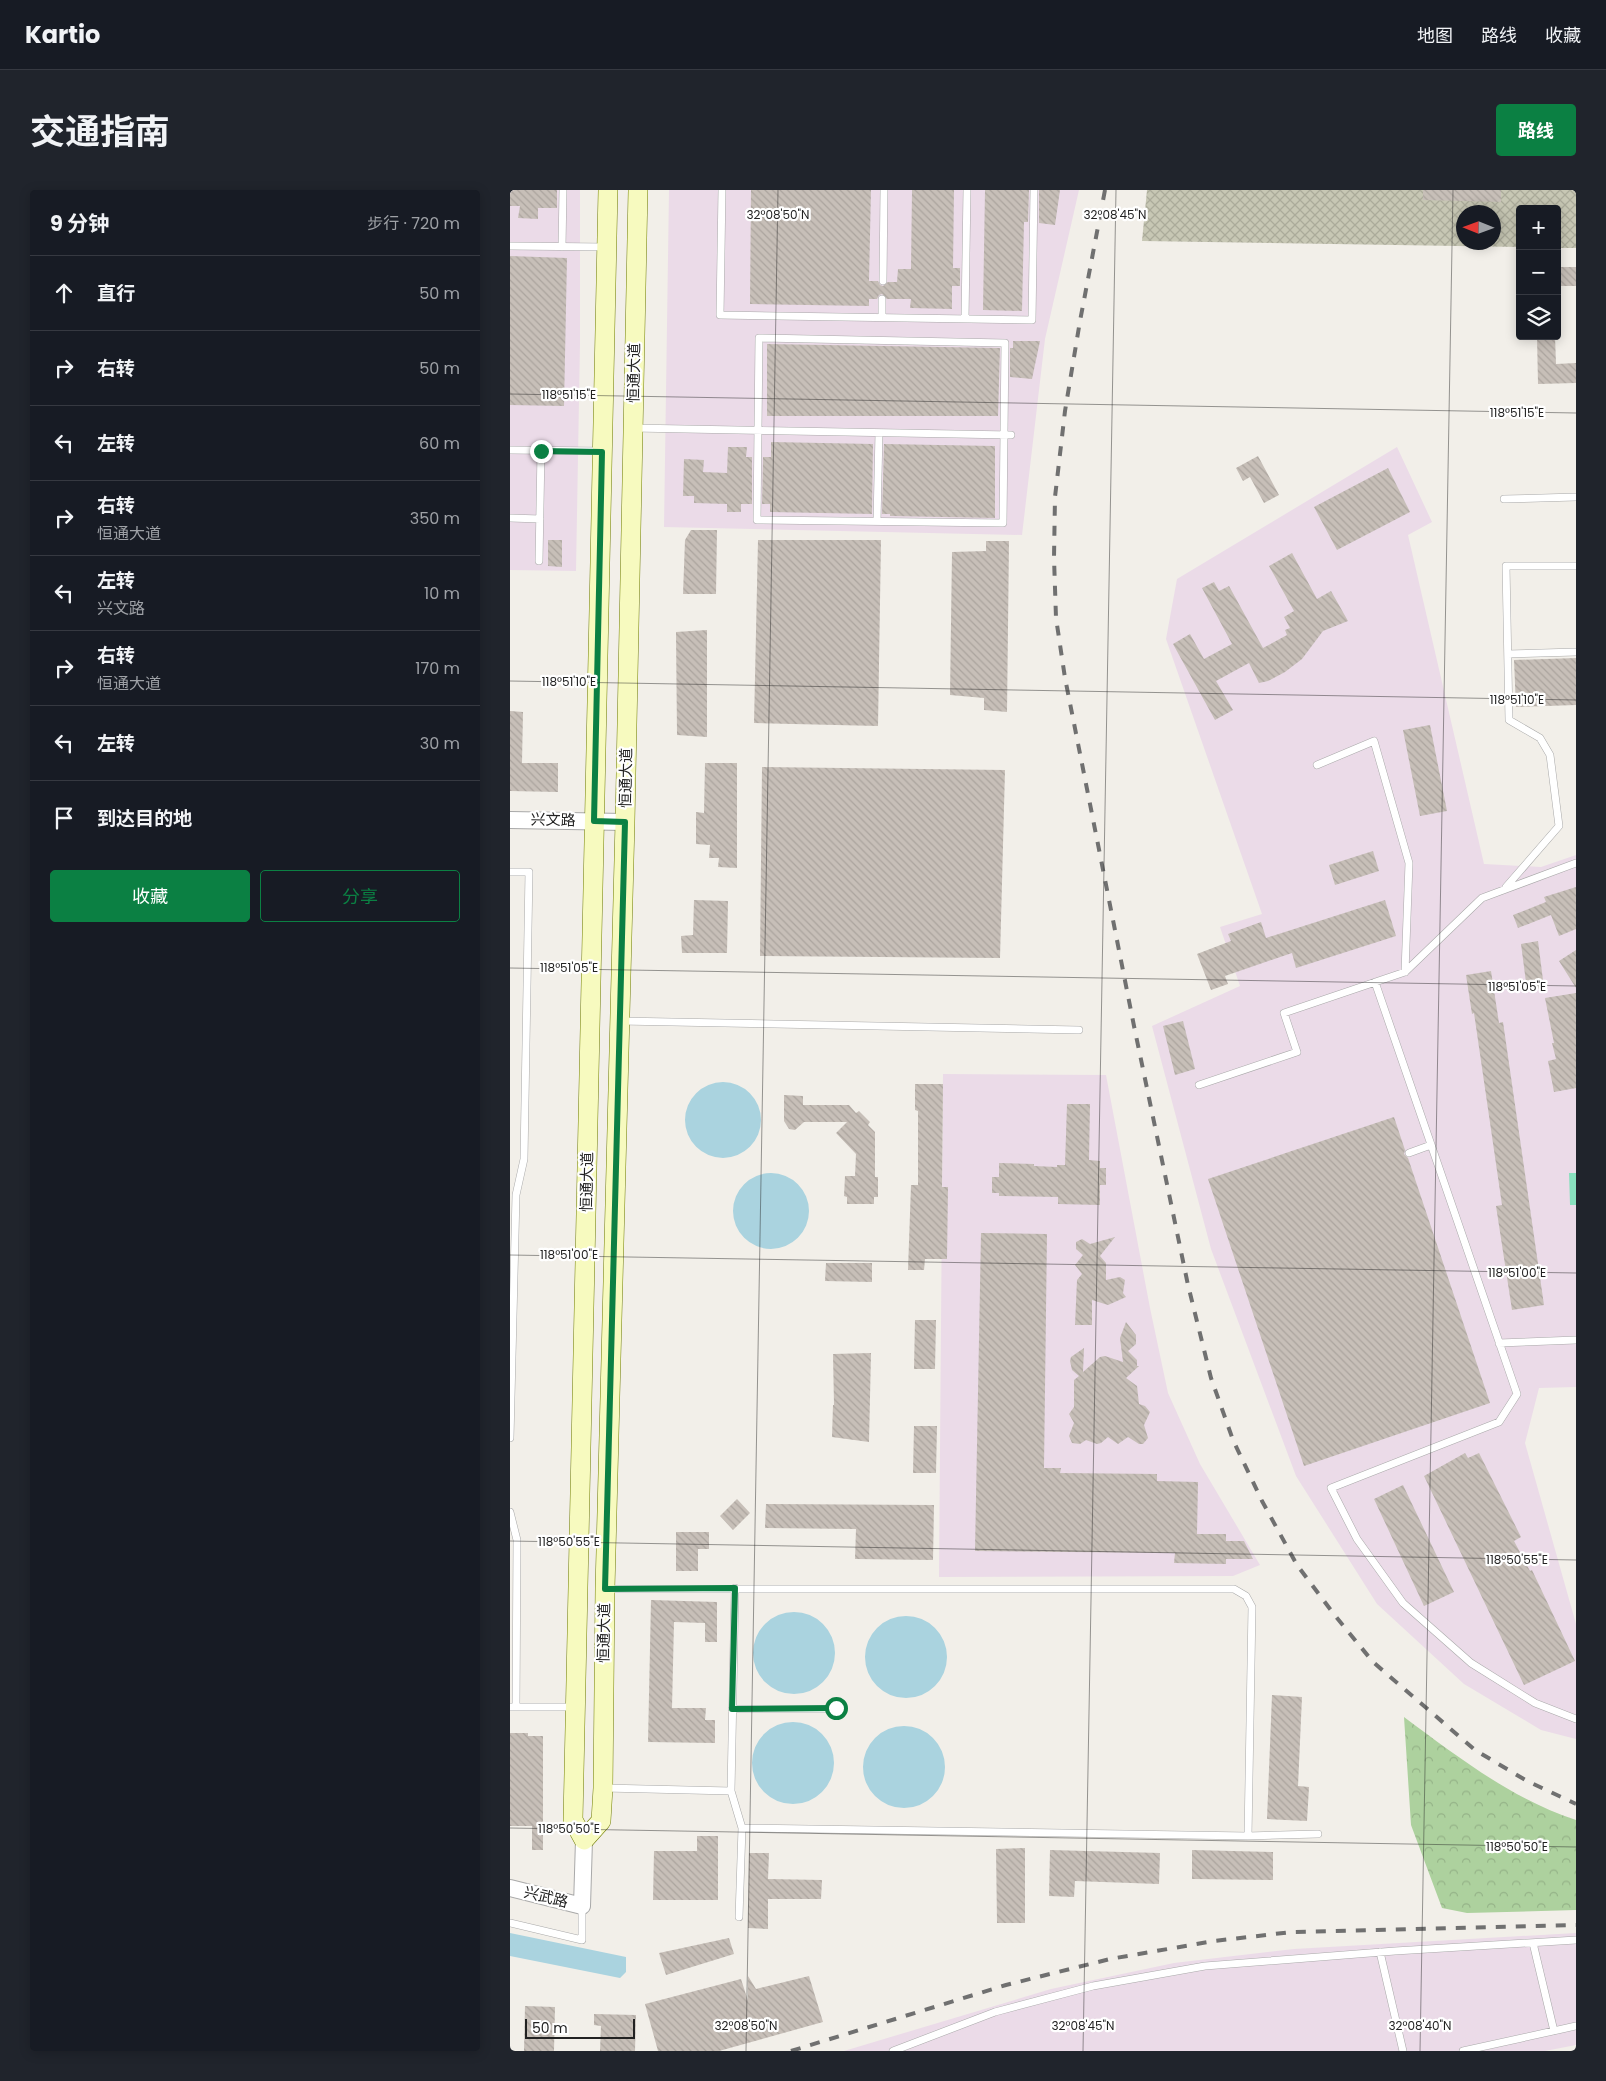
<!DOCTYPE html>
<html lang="zh">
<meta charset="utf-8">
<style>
body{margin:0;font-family:Poppins,"Noto Sans SC",sans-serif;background:#20242c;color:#f1f3f6}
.controls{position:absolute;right:15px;top:15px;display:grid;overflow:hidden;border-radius:5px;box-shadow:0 2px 12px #0003}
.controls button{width:45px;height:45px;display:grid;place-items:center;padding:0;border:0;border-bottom:1px solid #363941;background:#171b24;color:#f1f3f6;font:25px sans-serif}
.compass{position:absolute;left:946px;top:15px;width:45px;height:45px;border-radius:50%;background:#171b24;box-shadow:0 2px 12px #0003;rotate:271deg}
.scale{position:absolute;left:15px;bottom:12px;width:110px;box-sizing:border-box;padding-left:5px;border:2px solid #222;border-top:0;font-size:14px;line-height:18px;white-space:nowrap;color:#222;-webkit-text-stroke:4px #fff;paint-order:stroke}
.stop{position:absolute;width:15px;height:15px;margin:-11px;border:4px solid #0b8043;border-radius:50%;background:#fff}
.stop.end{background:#0b8043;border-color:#fff;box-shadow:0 1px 5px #0008}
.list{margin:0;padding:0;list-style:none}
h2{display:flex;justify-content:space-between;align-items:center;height:65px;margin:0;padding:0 20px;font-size:21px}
h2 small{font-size:16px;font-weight:400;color:#9ea1a6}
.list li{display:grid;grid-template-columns:32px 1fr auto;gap:15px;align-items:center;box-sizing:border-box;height:75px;padding:0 20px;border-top:1px solid #363941}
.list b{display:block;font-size:19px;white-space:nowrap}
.list p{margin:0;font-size:16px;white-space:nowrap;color:#9ea1a6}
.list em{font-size:16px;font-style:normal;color:#9ea1a6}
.actions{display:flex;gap:10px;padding:15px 20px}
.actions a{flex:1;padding:11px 0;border:1px solid #0b8043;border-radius:5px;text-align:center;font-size:18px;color:#0b8043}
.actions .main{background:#0b8043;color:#fff}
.icon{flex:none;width:28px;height:28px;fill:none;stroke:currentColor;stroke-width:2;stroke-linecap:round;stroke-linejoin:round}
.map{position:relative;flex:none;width:1066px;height:1861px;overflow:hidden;border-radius:5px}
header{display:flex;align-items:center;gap:30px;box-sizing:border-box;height:70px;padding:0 25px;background:#171b24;border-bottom:1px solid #363941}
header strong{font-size:24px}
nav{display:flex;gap:28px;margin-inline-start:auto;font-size:18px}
.intro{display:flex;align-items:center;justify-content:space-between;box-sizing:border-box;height:120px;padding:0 30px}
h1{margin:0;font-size:35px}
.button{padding:12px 22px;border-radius:5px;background:#0b8043;color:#fff;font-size:18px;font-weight:700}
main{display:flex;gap:30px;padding:0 30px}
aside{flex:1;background:#171b24;border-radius:5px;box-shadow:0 2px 12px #0003}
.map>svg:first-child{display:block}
.industrial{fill:#ebdbe8}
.construction{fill:url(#construction-cross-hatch);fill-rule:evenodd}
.forest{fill:url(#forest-crowns)}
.pitch{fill:#88e0be}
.water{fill:#aad3df}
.building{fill:url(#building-back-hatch)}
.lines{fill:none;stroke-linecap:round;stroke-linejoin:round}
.service-casing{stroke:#a9a9a9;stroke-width:8}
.tertiary-casing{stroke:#a9a9a9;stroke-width:18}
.secondary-casing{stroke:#707d05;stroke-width:20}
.service{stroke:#fff;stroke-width:7}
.tertiary{stroke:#fff;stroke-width:16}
.secondary{stroke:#f7fabf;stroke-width:19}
.rail{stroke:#707070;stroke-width:4;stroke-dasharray:10 10;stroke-linecap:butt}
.route{stroke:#0b8043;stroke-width:6}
.ticks{fill:none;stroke:#222;stroke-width:1;stroke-opacity:0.45}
.labels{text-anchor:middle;stroke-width:4.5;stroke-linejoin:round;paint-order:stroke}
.street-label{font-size:15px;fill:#222;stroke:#fff}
.ticks-label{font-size:12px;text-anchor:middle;fill:#222;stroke:#fff;stroke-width:4.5;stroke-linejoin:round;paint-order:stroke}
</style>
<header>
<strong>Kartio</strong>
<nav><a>地图</a><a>路线</a><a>收藏</a></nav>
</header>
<div class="intro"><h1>交通指南</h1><a class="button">路线</a></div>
<main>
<aside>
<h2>9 分钟<small>步行 · 720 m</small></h2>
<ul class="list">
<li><svg class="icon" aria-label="ahead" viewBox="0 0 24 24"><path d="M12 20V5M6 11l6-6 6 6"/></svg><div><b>直行</b></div><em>50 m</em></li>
<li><svg class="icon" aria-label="right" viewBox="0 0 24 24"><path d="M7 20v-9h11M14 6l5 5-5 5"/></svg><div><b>右转</b></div><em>50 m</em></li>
<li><svg class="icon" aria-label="left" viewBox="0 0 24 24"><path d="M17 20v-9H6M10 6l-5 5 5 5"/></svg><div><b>左转</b></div><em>60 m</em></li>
<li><svg class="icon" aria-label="right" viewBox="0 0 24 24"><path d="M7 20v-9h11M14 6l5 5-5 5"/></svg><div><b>右转</b><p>恒通大道</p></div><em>350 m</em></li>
<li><svg class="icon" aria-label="left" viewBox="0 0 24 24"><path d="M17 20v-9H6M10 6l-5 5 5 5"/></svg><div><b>左转</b><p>兴文路</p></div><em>10 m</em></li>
<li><svg class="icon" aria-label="right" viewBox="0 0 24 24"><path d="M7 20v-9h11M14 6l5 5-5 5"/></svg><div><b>右转</b><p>恒通大道</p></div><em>170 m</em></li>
<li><svg class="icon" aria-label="left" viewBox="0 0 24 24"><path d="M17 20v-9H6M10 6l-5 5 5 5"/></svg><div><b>左转</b></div><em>30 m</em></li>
<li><svg class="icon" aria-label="arrive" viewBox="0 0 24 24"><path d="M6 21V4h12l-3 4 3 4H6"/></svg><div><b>到达目的地</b></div></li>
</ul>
<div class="actions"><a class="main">收藏</a><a>分享</a></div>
</aside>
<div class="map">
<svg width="1066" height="1861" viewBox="0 0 1066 1861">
<defs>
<pattern id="construction-cross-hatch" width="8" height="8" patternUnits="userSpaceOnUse" patternTransform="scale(1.25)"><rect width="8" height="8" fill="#c7c7b4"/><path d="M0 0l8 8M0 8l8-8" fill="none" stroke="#abab9a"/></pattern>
<pattern id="forest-crowns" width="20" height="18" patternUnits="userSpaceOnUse" patternTransform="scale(1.25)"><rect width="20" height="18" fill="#add19e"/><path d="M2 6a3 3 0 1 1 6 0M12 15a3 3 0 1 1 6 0" fill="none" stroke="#95b388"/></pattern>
<pattern id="building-back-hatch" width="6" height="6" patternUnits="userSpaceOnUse" patternTransform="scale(1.25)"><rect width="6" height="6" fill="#c7bfb8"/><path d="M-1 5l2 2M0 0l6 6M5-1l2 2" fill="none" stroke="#aba49e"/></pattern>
</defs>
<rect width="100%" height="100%" fill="#f2efe9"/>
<path class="industrial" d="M 0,0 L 70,0 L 70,153 L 66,381 L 0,380 Z
M 159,0 L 569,0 L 535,149 L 512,345 L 154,337 Z
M 887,257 L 922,332 L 898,345 L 974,674 L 1031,677 L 1066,665 L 1066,1197 L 1029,1198 L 1015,1253 L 1066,1434 L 1066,1549 L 1031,1540 L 954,1494 L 867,1414 L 786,1286 L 701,1059 L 642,836 L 730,796 L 710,737 L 752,724 L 656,449 L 667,389 Z
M 433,884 L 596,885 L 640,1118 L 658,1203 L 690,1274 L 750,1375 L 723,1386 L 429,1387 Z
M 1066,1743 L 1066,1855 L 1035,1861 L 334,1861 L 541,1799 L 664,1773 L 784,1759 Z"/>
<path class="construction" d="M 637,0 L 1066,0 L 1066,58 L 1047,58 L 1047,19 L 1010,19 L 1010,57 L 632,51 ZM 954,22 L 984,22 L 984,52 L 954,52 Z"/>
<path class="forest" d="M 894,1527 C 948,1567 1002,1609 1066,1630 L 1066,1720 L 957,1723 L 932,1718 L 901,1635 Z"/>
<path class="pitch" d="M 1059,983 L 1066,983 L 1066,1015 L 1060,1015 Z"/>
<path class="water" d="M175 930a38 38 0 1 1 76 0a38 38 0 1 1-76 0Z
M223 1021a38 38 0 1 1 76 0a38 38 0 1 1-76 0Z
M243 1463a41 41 0 1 1 82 0a41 41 0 1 1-82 0Z
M355 1467a41 41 0 1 1 82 0a41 41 0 1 1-82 0Z
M242 1573a41 41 0 1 1 82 0a41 41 0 1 1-82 0Z
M353 1577a41 41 0 1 1 82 0a41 41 0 1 1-82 0Z
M 0,1743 L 116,1767 L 116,1782 L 110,1788 L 0,1766 Z"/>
<path class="building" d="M 0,0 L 47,0 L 47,18 L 28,18 L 28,29 L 8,28 L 10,16 L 0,16 Z
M 241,0 L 361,0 L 359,91 L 368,91 L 370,95 L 373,96 L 378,92 L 387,92 L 388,79 L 401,79 L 402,0 L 444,0 L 443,78 L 450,78 L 450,96 L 442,96 L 442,119 L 400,118 L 401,109 L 377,109 L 372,104 L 369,105 L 367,109 L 359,109 L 359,116 L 240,114 Z
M 475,0 L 519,0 L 518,32 L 514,32 L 512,121 L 473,120 Z
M 529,0 L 550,0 L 545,35 L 529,33 Z
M 913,0 L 991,0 L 991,12 L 913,10 Z
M 0,66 L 57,68 L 54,216 L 0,215 Z
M 1047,77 L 1066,77 L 1066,96 L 1047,96 Z
M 1027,146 L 1045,146 L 1046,174 L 1066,173 L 1066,193 L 1028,194 Z
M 503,151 L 530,151 L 522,189 L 500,187 L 500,158 L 503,158 Z
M 257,154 L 490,158 L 488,226 L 257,226 Z
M 261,252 L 363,254 L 362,324 L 260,322 L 260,314 L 252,314 L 253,267 L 261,267 Z
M 374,254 L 485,256 L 485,328 L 380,326 L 380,324 L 372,324 Z
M 218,257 L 237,257 L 236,267 L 242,267 L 242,314 L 231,314 L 231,322 L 217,322 L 217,314 L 184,313 L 184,306 L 173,306 L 174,269 L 194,270 L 193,282 L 217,283 Z
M 748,266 L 769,305 L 754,313 L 740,287 L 733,291 L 726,278 Z
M 878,278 L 900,322 L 827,360 L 804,317 Z
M 181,340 L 207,340 L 206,404 L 173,404 L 175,350 Z
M 38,350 L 52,350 L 52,377 L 38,376 Z
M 248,350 L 371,350 L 368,536 L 244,533 Z
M 476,351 L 499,351 L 497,522 L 474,520 L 474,508 L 440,505 L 442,362 L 476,361 Z
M 782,363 L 807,409 L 821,401 L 838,431 L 813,441 L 792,469 L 775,482 L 758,491 L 749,493 L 739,473 L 706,491 L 723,520 L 705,530 L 663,454 L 680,444 L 694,469 L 722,454 L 692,398 L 704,392 L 709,401 L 719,396 L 753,458 L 777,445 L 775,440 L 780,438 L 774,427 L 784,421 L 759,376 Z
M 197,440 L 197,547 L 167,545 L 166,442 Z
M 1066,468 L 1066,515 L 1006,517 L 1004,470 Z
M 0,521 L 13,522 L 12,573 L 48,573 L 48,602 L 0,601 Z
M 920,535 L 937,621 L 910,626 L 893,540 Z
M 195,573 L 227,573 L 227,678 L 208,677 L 209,668 L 199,668 L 200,655 L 186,654 L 186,622 L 194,623 Z
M 252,577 L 495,580 L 490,768 L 250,766 Z
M 863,661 L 869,681 L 825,695 L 819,675 Z
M 1066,697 L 1066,739 L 1049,746 L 1041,725 L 1008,738 L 1003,725 L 1036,712 L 1034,707 Z
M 184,710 L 218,711 L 217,763 L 172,763 L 171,746 L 183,745 Z
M 875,710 L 886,746 L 786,778 L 782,763 L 715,786 L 718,794 L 701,800 L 687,764 L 721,751 L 718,744 L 751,732 L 756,748 Z
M 1028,751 L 1034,798 L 1017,800 L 1011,754 Z
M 1066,760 L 1066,798 L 1049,771 Z
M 981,781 L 989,833 L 993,832 L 1034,1115 L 1002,1120 L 986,1016 L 992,1015 L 964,823 L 962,824 L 956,785 Z
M 1066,803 L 1066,898 L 1044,902 L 1038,871 L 1046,869 L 1042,853 L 1044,853 L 1035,808 Z
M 673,831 L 685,879 L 665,885 L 653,836 Z
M 405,894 L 433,894 L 432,997 L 438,997 L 437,1069 L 415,1069 L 414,1080 L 398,1080 L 401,995 L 408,995 L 408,921 L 405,920 Z
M 274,905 L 293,906 L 293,915 L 339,915 L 346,923 L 349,921 L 360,932 L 358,935 L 365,942 L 365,987 L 368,987 L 368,1007 L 364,1007 L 364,1014 L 337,1014 L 337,1007 L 334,1006 L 335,986 L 345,986 L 346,964 L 326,943 L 337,932 L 294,932 L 285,940 L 279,939 L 274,931 Z
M 557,914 L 580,914 L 579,970 L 590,971 L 590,978 L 596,978 L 596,995 L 590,995 L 590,1015 L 548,1014 L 548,1007 L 489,1006 L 489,1003 L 482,1003 L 482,987 L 489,987 L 489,973 L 524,974 L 524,976 L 547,977 L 547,975 L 555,975 Z
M 884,927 L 895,960 L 894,964 L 898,968 L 980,1213 L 794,1276 L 698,989 Z
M 471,1043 L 537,1044 L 534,1278 L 551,1278 L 550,1283 L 647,1284 L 647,1291 L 688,1292 L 687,1344 L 716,1344 L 716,1351 L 734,1351 L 743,1369 L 716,1369 L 716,1374 L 664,1373 L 665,1363 L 465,1361 Z
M 605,1047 L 590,1066 L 596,1073 L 596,1090 L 610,1087 L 615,1090 L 613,1103 L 616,1107 L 598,1115 L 582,1110 L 582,1135 L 565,1135 L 567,1090 L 572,1084 L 565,1075 L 573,1065 L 566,1059 L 566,1052 L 572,1049 L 580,1054 Z
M 316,1073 L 362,1073 L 362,1092 L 315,1091 Z
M 405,1130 L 426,1130 L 425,1179 L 404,1179 Z
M 616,1132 L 626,1145 L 626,1154 L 618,1161 L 627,1170 L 627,1176 L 629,1176 L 616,1188 L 627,1196 L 629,1214 L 635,1216 L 640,1222 L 634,1235 L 638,1248 L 633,1254 L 629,1254 L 618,1247 L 608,1254 L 598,1247 L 591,1253 L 587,1254 L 576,1250 L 570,1254 L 562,1253 L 559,1246 L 564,1233 L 559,1224 L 564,1217 L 564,1190 L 569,1186 L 562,1180 L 560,1171 L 561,1167 L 574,1158 L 573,1182 L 590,1167 L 595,1166 L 613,1172 L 610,1148 Z
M 361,1163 L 359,1252 L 322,1247 L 323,1215 L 324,1215 L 323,1164 Z
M 404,1236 L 427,1236 L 426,1283 L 403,1283 Z
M 955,1263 L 958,1268 L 969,1263 L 1011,1347 L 1004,1351 L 1020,1381 L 1022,1380 L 1065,1471 L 1014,1495 L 914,1286 Z
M 893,1295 L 944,1402 L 914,1416 L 864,1309 Z
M 227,1309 L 240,1323 L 223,1340 L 210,1326 Z
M 256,1314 L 424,1315 L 423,1370 L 345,1369 L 346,1339 L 255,1338 Z
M 166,1342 L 199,1342 L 199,1359 L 188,1359 L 188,1381 L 166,1381 Z
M 141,1410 L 207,1412 L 207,1452 L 195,1452 L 195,1433 L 164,1432 L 162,1518 L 196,1518 L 195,1530 L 205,1530 L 205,1553 L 138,1552 Z
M 762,1505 L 792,1507 L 788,1596 L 799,1597 L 797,1631 L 757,1629 Z
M 0,1543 L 18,1543 L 18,1546 L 33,1546 L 33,1660 L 22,1660 L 22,1636 L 0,1636 Z
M 187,1646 L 208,1646 L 208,1710 L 143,1710 L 144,1661 L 187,1661 Z
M 515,1658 L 515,1733 L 487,1733 L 486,1659 Z
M 540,1660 L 650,1663 L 649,1694 L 565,1691 L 564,1707 L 539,1706 Z
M 682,1660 L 763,1662 L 763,1690 L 682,1689 Z
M 239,1663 L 259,1663 L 258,1689 L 312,1690 L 311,1709 L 258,1709 L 258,1739 L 238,1738 Z
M 219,1748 L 224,1764 L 156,1785 L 149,1763 Z
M 238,1786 L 246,1799 L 299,1786 L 313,1832 L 209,1861 L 148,1861 L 135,1814 L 231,1789 L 238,1811 Z
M 15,1816 L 45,1817 L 44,1861 L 14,1861 Z
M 84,1824 L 126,1825 L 125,1861 L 90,1861 L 91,1836 L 84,1835 Z"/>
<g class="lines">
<g class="service-casing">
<path id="service" d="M 212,0 L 210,125 L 522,130 L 524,0
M 0,56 L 96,57
M 52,57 L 53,0
M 373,91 L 374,0
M 372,127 L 372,109
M 455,129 L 457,0
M 249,148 L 495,153 L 493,333 L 247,330 Z
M 123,238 L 501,245
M 0,260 L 92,261
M 994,309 L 1066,307
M 0,328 L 30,329
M 367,331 L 369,243
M 29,371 L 31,261
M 998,464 L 1066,462
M 807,575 L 864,551 L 899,673 L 895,782
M 0,682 L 19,682 L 14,969 L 6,1005 L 0,1248
M 996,697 L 1049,636 L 1040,565 L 1030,548 L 999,530 L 996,376 L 1066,376
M 865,792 L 1007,1204 L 989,1232 L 821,1298 L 847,1349 L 893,1413 L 961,1473 L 1025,1513 L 1066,1529
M 110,831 L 569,840
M 689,895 L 787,862 L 774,823 L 895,782 L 972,708 L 1066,673
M 899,963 L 921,955
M 989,1153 L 1066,1150
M 0,1322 L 7,1350 L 6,1517
M 225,1398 L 221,1601 L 232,1638 L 229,1727
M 97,1399 L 724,1399 L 736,1406 L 742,1417 L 738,1646
M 0,1517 L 64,1517
M 222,1519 L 326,1519
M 94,1598 L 221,1601
M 232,1638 L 738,1646 L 808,1644
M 0,1733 L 72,1750 L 72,1716
M 1023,1753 L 1044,1841
M 870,1762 L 893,1861
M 383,1861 L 485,1822 L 583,1796 L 695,1776 L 885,1761 L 1066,1750
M 953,1861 L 1066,1836"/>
</g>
<g class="tertiary-casing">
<path id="tertiary" d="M 0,630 L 115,632
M 0,1698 L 72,1716 L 74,1650"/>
</g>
<g class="secondary-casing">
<path id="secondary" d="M 98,0 L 63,1630 L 74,1650 L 91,1631 L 93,1598 L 95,1399 L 115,632 L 128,0"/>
</g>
<use href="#service" class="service"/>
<use href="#tertiary" class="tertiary"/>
<use href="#secondary" class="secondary"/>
<path class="rail" d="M 595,0 L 570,131 L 555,221 L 545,307 L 544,368 L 546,428 L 555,488 L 624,836 L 678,1095 L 701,1188 L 723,1250 L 752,1311 L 787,1375 L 823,1423 L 863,1472 L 965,1560 L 1017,1591 L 1066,1614
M 281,1861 L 496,1795 L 600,1769 L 704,1751 L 782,1742 L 1066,1735"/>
</g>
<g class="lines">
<path class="route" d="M 31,261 L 92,262 L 84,631 L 115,632 L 95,1399 L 225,1398 L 222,1519 L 326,1518"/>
</g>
<path class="ticks" d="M 0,204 L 1066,223M 0,491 L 1066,510M 0,778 L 1066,796M 0,1065 L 1066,1083M 0,1351 L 1066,1370M 0,1638 L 1066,1657M 236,1861 L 268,0M 573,1861 L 606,0M 910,1861 L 943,0"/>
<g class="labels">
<g class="street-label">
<text transform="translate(124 183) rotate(-89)" y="5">恒通大道</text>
<text transform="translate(116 588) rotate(-89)" y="5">恒通大道</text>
<text transform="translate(43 630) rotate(1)" y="5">兴文路</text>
<text transform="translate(77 992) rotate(-89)" y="5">恒通大道</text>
<text transform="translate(94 1443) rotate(-89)" y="5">恒通大道</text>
<text transform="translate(36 1707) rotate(14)" y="5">兴武路</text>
</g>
</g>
<g class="ticks-label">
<text x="268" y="29">32°08'50"N</text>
<text x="605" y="29">32°08'45"N</text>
<text x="59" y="209">118°51'15"E</text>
<text x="1007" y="227">118°51'15"E</text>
<text x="59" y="496">118°51'10"E</text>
<text x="1007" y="514">118°51'10"E</text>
<text x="59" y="782">118°51'05"E</text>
<text x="1007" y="801">118°51'05"E</text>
<text x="59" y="1069">118°51'00"E</text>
<text x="1007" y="1087">118°51'00"E</text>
<text x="59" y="1356">118°50'55"E</text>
<text x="1007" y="1374">118°50'55"E</text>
<text x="59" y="1643">118°50'50"E</text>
<text x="1007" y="1661">118°50'50"E</text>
<text x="236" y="1840">32°08'50"N</text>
<text x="573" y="1840">32°08'45"N</text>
<text x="910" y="1840">32°08'40"N</text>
</g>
</svg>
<div class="controls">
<button>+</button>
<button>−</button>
<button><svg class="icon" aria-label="layers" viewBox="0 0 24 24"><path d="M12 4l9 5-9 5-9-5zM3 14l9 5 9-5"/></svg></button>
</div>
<svg class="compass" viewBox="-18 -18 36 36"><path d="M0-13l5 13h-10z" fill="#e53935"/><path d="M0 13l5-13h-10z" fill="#9ea1a6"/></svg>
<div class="scale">50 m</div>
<div class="stop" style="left:326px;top:1518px"></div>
<div class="stop end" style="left:31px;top:261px"></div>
</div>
</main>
